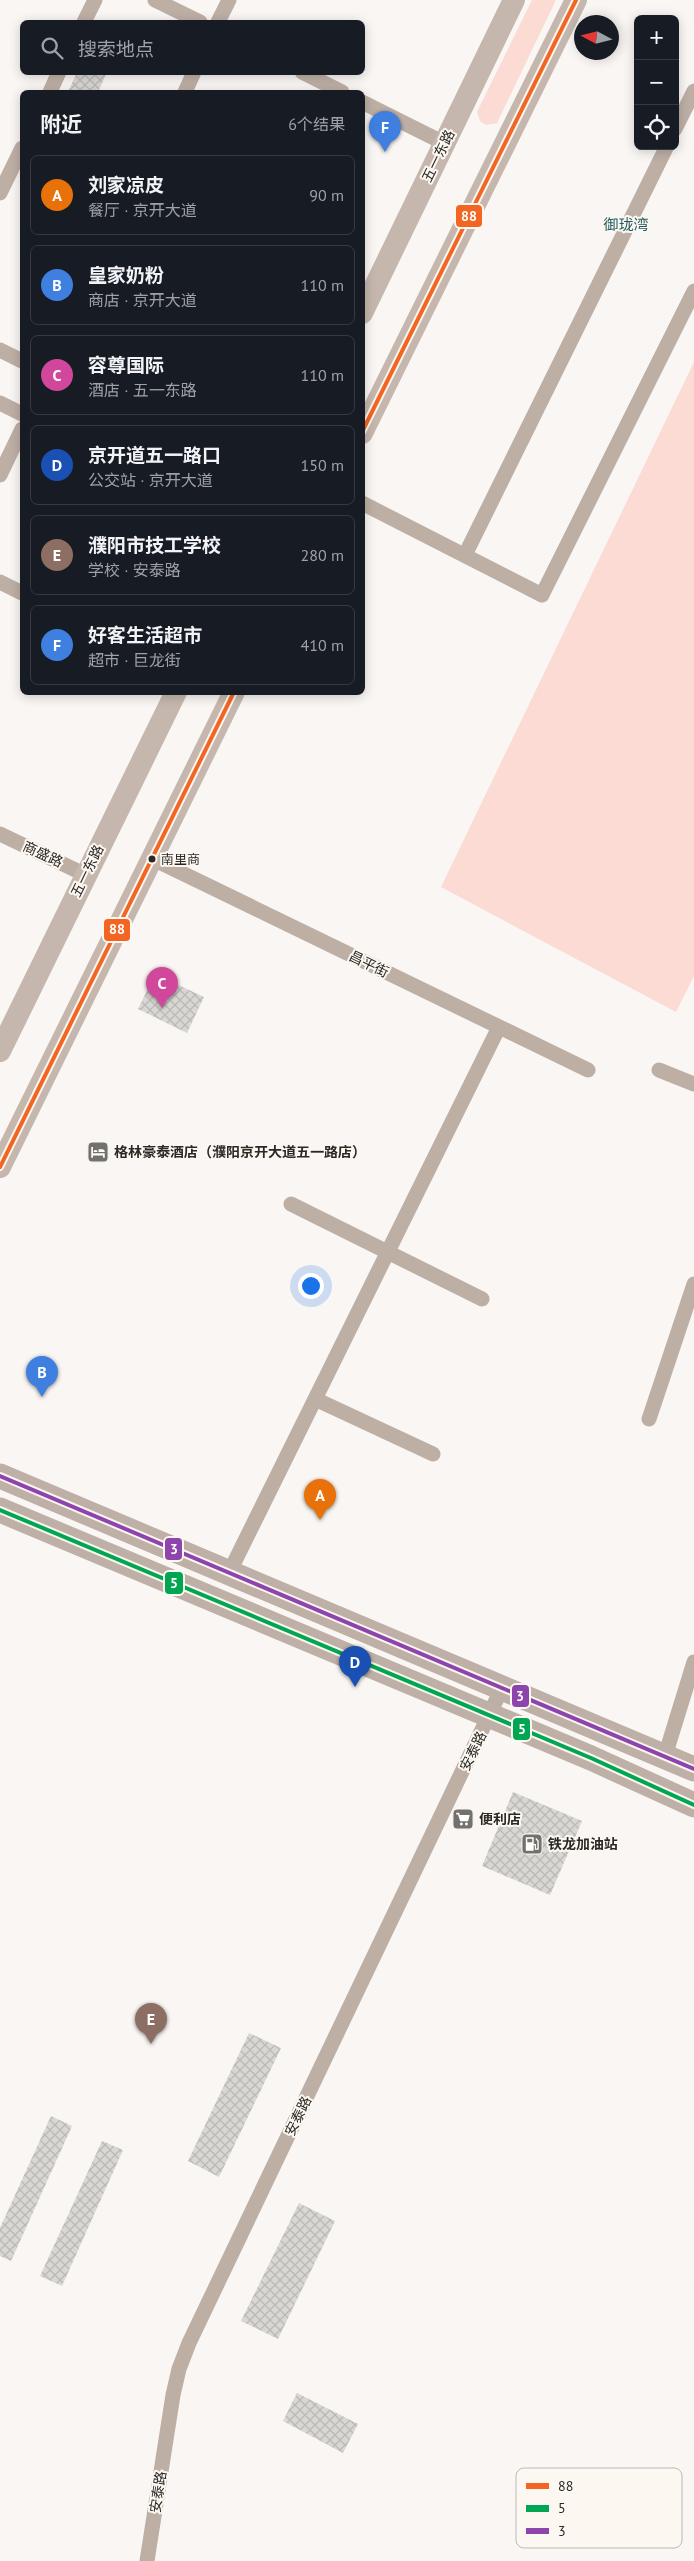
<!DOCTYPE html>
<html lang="zh">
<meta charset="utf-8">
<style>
body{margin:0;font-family:"PT Sans","Noto Sans SC",sans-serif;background:#20242c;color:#f1f3f6}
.controls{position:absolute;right:15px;top:15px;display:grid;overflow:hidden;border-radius:8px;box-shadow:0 2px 12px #0003}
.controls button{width:45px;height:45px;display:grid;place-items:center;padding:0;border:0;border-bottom:1px solid #363941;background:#171b24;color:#f1f3f6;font:25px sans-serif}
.compass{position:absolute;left:574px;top:15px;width:45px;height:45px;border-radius:50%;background:#171b24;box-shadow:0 2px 12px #0003;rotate:277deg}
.you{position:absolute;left:310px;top:1285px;width:18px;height:18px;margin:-12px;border:4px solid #fff;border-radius:50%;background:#1a73e8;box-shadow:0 0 0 8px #1a73e833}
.badge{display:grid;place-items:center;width:32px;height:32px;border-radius:50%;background:#72716e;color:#fff;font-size:16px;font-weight:700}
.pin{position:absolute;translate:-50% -41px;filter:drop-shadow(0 1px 2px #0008)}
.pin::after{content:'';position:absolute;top:26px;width:18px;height:15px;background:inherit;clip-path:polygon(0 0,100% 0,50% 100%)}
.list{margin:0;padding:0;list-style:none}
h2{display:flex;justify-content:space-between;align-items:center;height:65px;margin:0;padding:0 20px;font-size:21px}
h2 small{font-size:16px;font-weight:400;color:#9ea1a6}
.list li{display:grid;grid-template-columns:32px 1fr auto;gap:15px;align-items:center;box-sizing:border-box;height:80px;margin:0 10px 10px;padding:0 10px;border:1px solid #363941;border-radius:8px}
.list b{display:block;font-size:19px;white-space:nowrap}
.list p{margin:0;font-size:16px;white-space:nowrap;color:#9ea1a6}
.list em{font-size:16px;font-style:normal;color:#9ea1a6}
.icon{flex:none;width:28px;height:28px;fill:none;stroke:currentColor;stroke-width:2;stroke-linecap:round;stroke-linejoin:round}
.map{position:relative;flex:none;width:694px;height:2561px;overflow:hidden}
.search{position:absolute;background:#171b24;box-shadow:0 2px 12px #0003;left:20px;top:20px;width:345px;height:55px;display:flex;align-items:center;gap:12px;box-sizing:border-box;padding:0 18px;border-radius:8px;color:#9ea1a6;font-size:19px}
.panel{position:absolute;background:#171b24;box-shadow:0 2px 12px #0003;left:20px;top:90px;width:345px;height:605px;border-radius:8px}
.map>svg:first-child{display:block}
.green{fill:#fbdbd4}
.building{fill:url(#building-cross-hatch)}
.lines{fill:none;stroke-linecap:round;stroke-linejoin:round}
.street{stroke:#beafa5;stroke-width:15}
.secondary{stroke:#c5b7ad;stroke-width:22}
.primary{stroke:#beb0a6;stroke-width:25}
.bus-1-casing{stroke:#fcf7f0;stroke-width:8}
.bus-2-casing{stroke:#fcf7f0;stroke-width:8}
.bus-3-casing{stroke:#fcf7f0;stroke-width:8}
.bus-1{stroke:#f26522;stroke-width:4}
.bus-2{stroke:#00a651;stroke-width:4}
.bus-3{stroke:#8e44ad;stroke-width:4}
.bus-dot{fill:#2a2926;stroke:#fcf7f0;stroke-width:2}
.labels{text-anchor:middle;stroke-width:4;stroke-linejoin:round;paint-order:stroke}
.bus-label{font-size:13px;fill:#2a2926;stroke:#fcf7f0;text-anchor:start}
.street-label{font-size:14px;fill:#2a2926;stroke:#fcf7f0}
.poi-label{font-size:14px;font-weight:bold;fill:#2a2926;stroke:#fcf7f0;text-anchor:start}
.neighbourhood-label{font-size:15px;fill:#235c64;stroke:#fcf7f0}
.key{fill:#fcf7f0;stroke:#bdb9b3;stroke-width:1}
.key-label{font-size:14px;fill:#2a2926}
.line-badge{stroke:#fcf7f0;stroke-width:2}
.badge-label{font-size:14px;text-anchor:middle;font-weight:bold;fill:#fff}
</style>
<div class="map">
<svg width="694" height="2561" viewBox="0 0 694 2561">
<defs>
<pattern id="building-cross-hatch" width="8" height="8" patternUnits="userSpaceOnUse" patternTransform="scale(1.25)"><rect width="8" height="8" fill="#d8d7d4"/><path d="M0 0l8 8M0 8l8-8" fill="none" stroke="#bab9b6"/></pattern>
</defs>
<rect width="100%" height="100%" fill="#f9f6f3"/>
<path class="green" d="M 532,0 L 556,0 L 497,123 L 486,125 L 480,121 L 477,112 Z
M 694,362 L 694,976 L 676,1012 L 441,887 Z"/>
<path class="building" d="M 77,72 L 107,72 L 98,92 L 68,92 Z
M 155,974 L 204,997 L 187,1033 L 138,1009 Z
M 513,1792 L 582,1821 L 550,1895 L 482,1866 Z
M 249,2033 L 281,2048 L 219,2177 L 188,2161 Z
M 51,2116 L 72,2126 L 11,2261 L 0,2256 L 0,2228 Z
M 102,2141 L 123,2150 L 62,2286 L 40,2276 Z
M 299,2203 L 335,2221 L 278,2339 L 241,2321 Z
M 297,2393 L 358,2424 L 343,2453 L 283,2421 Z"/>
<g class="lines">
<path class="street" d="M 155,0 L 200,22
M 84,22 L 95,0
M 218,22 L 229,0
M 302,72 L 342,92
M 50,92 L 59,72
M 185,92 L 194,72
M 362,102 L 444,143
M 675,129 L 694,91
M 0,193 L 22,148
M 0,350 L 22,361
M 0,403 L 22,414
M 0,475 L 22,429
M 362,503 L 542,595 L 694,291
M 465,555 L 667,146
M 0,582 L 22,593
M 0,834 L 86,875
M 151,858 L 588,1070
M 659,1070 L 694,1084
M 291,1204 L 482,1299
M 315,1399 L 433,1454
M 649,1419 L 694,1284
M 229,1573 L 499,1027
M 665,1756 L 694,1662
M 147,2561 L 173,2395 L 179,2369 L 189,2343 L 502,1688"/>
<path class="secondary" d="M 362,313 L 514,0
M 362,433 L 576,0
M 0,1051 L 176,692
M 0,1167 L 234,692"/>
<path class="primary" d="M 0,1476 L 694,1769
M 0,1510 L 591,1758 L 694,1805"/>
<g class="bus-1-casing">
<path id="bus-1" d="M 362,432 L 576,0
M 0,1167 L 234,692"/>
</g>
<g class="bus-2-casing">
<path id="bus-2" d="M 0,1510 L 591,1758 L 694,1805"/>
</g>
<g class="bus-3-casing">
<path id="bus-3" d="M 0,1476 L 694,1769"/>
</g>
<use href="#bus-1" class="bus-1"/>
<use href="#bus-2" class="bus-2"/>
<use href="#bus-3" class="bus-3"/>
</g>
<defs>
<g id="hotel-square" transform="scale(1.125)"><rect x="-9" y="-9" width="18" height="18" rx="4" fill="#72716e" stroke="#fcf7f0"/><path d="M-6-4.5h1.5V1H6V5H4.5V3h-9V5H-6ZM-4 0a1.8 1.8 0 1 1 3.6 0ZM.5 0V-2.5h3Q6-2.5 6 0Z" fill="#fff"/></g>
<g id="supermarket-square" transform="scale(1.125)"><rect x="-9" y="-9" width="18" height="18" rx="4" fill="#72716e" stroke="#fcf7f0"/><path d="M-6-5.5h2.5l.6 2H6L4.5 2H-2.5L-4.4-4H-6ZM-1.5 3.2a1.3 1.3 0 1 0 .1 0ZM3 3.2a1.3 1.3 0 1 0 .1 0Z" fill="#fff"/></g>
<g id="fuel-square" transform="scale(1.125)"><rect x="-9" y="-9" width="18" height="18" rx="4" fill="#72716e" stroke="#fcf7f0"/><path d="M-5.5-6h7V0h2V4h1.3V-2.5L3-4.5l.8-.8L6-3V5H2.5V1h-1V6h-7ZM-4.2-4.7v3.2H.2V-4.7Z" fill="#fff"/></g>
</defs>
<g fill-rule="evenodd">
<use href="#hotel-square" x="98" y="1152"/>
<use href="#supermarket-square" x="463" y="1819"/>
<use href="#fuel-square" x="532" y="1844"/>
</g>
<circle class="bus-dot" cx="152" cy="859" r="4.5"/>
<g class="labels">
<g class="bus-label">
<text x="161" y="864">南里商</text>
</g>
<g class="street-label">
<text transform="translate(438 156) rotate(-64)" y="5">五一东路</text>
<text transform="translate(43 854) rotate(25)" y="5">商盛路</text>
<text transform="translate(87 871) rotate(-64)" y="5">五一东路</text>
<text transform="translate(369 964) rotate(26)" y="5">昌平街</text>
<text transform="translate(473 1751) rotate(-64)" y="5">安泰路</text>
<text transform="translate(298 2116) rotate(-64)" y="5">安泰路</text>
<text transform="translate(158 2492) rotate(-81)" y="5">安泰路</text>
</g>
<g class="poi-label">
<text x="114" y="1157">格林豪泰酒店（濮阳京开大道五一路店）</text>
<text x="479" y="1824">便利店</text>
<text x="548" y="1849">铁龙加油站</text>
</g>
<g class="neighbourhood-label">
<text x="626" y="230">御珑湾</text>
</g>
</g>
<rect x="516" y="2468" width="166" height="80" rx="8" class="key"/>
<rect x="526" y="2483" width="23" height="6" fill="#f26522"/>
<rect x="526" y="2505" width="23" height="7" fill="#00a651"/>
<rect x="526" y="2528" width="23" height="6" fill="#8e44ad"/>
<g class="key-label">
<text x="558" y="2491">88</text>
<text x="558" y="2513">5</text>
<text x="558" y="2536">3</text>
</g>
<g class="line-badge">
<rect x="455" y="204" width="28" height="24" rx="5" fill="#f26522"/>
<rect x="103" y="918" width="28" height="24" rx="5" fill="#f26522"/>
<rect x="164" y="1537" width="19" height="24" rx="5" fill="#8e44ad"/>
<rect x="164" y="1571" width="20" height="24" rx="5" fill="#00a651"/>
<rect x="511" y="1684" width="19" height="24" rx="5" fill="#8e44ad"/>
<rect x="512" y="1717" width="19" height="24" rx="5" fill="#00a651"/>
</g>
<g class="badge-label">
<text x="469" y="221">88</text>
<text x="117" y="934">88</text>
<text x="174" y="1554">3</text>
<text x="174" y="1588">5</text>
<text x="520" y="1701">3</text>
<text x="522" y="1734">5</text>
</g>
</svg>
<div class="controls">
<button>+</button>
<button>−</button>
<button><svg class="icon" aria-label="locate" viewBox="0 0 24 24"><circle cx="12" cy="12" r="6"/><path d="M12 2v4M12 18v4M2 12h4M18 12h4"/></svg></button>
</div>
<svg class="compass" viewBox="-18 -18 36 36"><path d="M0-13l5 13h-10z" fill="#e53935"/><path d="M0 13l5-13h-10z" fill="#9ea1a6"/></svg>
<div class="you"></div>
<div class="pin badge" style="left:320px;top:1520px;background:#e8710a">A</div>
<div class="pin badge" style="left:42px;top:1397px;background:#3f7fe0">B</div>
<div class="pin badge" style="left:162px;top:1008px;background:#d1479c">C</div>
<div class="pin badge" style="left:355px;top:1687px;background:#1a4fb4">D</div>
<div class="pin badge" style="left:151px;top:2044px;background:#8d6e63">E</div>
<div class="pin badge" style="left:385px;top:152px;background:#3f7fe0">F</div>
<div class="search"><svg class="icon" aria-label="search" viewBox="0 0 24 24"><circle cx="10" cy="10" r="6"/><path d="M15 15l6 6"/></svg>搜索地点</div>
<section class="panel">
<h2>附近<small>6个结果</small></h2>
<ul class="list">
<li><span class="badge" style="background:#e8710a">A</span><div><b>刘家凉皮</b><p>餐厅 · 京开大道</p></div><em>90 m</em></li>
<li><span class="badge" style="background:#3f7fe0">B</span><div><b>皇家奶粉</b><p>商店 · 京开大道</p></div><em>110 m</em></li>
<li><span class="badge" style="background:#d1479c">C</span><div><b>容尊国际</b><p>酒店 · 五一东路</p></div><em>110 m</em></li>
<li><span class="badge" style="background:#1a4fb4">D</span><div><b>京开道五一路口</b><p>公交站 · 京开大道</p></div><em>150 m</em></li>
<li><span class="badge" style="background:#8d6e63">E</span><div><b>濮阳市技工学校</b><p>学校 · 安泰路</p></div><em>280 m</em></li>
<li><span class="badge" style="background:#3f7fe0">F</span><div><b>好客生活超市</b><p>超市 · 巨龙街</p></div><em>410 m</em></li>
</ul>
</section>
</div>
